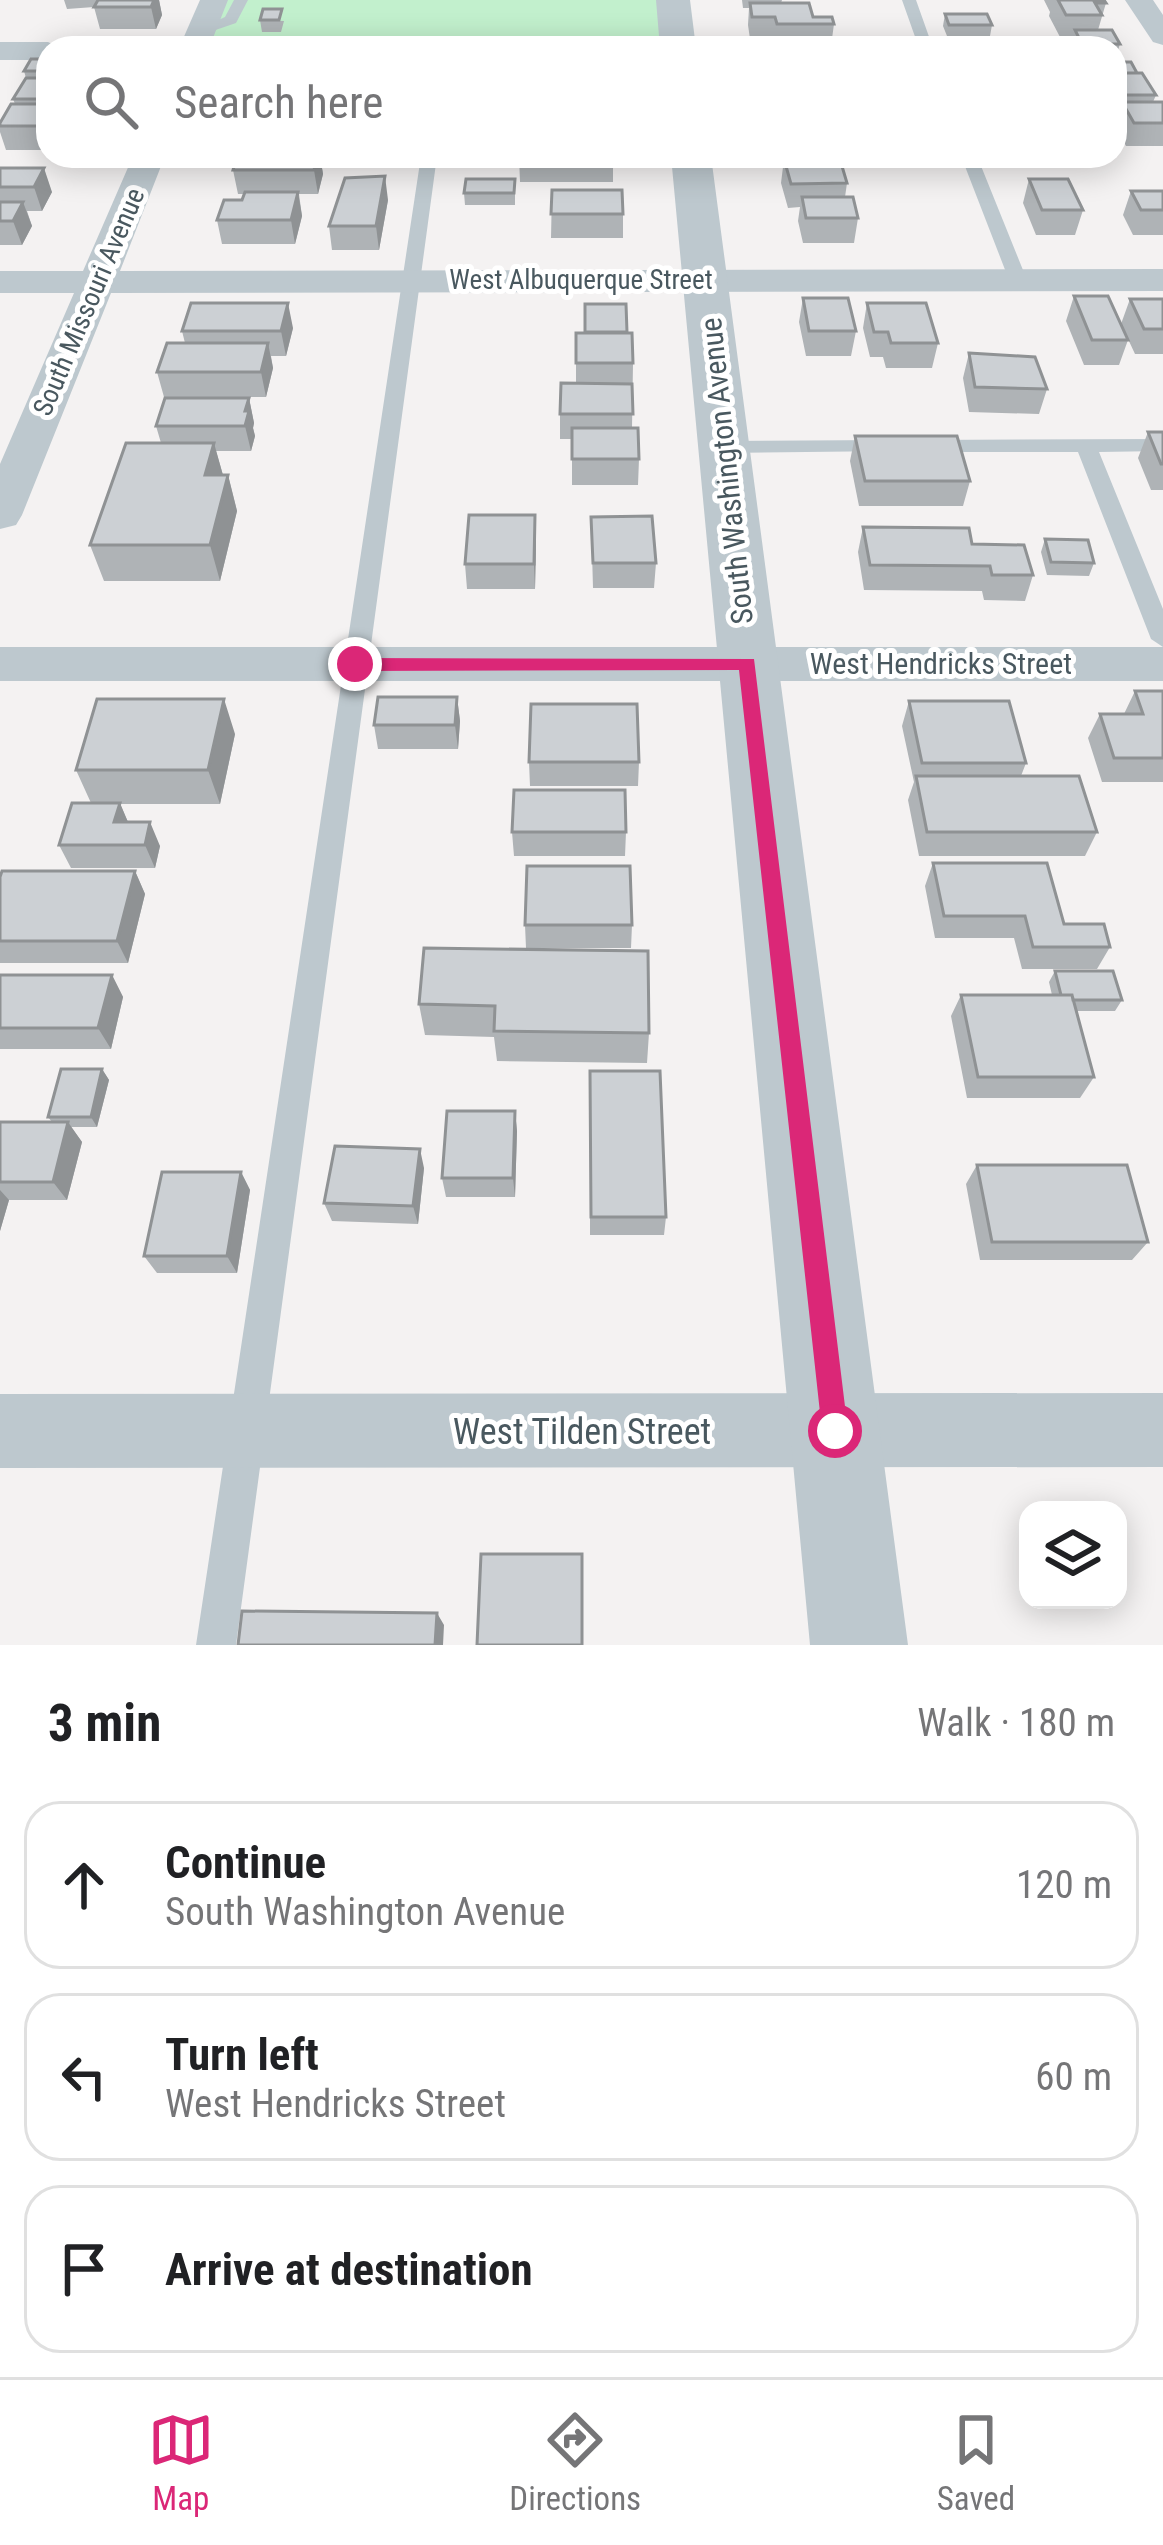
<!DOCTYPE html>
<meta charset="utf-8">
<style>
body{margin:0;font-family:"Roboto Condensed",sans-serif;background:#f6f6f6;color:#202124}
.controls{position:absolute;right:36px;bottom:36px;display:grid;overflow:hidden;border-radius:24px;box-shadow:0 6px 30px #0003}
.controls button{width:108px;height:108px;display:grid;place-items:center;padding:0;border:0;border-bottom:3px solid #e0e0e0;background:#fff;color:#202124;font:60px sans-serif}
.stop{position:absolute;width:36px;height:36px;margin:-27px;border:9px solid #db2777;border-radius:50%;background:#fff}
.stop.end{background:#db2777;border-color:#fff;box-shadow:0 3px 12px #0008}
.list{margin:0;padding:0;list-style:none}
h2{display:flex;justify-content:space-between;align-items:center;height:156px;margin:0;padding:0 48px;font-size:51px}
h2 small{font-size:39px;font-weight:400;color:#757577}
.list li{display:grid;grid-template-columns:78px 1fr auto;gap:36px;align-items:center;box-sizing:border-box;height:168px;margin:0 24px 24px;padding:0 24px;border:3px solid #e0e0e0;border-radius:36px}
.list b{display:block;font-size:45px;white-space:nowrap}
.list p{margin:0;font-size:39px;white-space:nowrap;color:#757577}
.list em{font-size:39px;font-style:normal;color:#757577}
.icon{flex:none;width:66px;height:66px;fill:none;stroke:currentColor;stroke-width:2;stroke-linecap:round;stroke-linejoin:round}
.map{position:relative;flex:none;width:1163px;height:1645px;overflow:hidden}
.search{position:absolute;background:#fff;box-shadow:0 6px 30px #0003;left:36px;right:36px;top:36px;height:132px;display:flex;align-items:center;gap:30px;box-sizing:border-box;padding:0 42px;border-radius:36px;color:#757577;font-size:45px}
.sheet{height:732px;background:#fff}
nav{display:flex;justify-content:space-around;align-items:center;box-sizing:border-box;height:168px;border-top:3px solid #e0e0e0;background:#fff;font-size:33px;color:#757577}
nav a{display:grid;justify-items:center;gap:6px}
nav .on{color:#db2777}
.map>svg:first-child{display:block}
.green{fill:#c2f0cd}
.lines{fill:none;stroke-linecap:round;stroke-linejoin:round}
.service{fill:#bdc8ce;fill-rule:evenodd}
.minor{fill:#bdc8ce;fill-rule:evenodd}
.tertiary{fill:#bdc8ce;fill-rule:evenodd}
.wall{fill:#afb3b6}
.shaded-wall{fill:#8f9294}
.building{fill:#ccd0d4;stroke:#8f9294;stroke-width:3}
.route{fill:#db2777}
.labels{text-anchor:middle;stroke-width:10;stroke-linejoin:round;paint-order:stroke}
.far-street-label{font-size:27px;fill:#49585f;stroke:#fff}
.street-label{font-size:30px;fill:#49585f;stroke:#fff}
.near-street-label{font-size:36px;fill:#49585f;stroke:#fff}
</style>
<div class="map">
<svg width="1163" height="1645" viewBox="0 0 1163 1645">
<rect width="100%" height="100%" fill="#f4f2f2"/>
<path class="green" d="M 214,0 L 673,0 L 678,48 L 194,48 Z"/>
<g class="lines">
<path class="service" d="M 234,0 L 248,0 L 236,23 L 195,37 L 195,31 L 225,17 Z
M 902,0 L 916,0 L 933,48 L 919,48 Z
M 421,156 L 437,156 L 236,1645 L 196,1645 Z
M 961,156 L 977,156 L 1027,280 L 1024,284 L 1009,280 Z
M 1163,439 L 1163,451 L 1099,452 L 1163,609 L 1163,647 L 1151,639 L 1078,452 L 926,452 L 916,446 L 926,440 Z
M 888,440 L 898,446 L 895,451 L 724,453 L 714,447 L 724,441 Z"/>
<path class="minor" d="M 200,0 L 228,0 L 209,48 L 179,48 Z
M 1125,0 L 1153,0 L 1163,15 L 1163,45 L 1153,42 Z
M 0,42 L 48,42 L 61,48 L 48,48 L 48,60 L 0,60 Z
M 133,156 L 165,156 L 120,271 L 1163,269 L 1163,291 L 111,293 L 22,515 L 16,525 L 0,529 L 0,464 L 74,293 L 0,293 L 0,271 L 83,271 Z
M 0,647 L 1163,647 L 1163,681 L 0,681 Z
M 1163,1393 L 1163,1467 L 0,1468 L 0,1394 Z"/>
<path class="tertiary" d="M 656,0 L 690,0 L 696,48 L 660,48 Z
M 671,156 L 711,156 L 908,1645 L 810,1645 Z"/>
</g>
<path class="wall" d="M 64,0 L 159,0 L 162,15 L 156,29 L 100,29 L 94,7 L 67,9 Z
M 742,0 L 782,0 L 781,3 L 813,17 L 834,24 L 831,46 L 775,45 L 773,39 L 750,39 L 748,25 L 749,8 L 743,8 Z
M 1044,0 L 1104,0 L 1106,3 L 1098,30 L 1120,44 L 1116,56 L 1115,48 L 1075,48 L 1072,41 L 1073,37 L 1060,37 L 1049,16 L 1050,12 Z
M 945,14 L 992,25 L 990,36 L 947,36 L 943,26 Z
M 260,20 L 284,21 L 281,32 L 262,32 Z
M 48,59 L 48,150 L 6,150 L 0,132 L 0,123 L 15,104 L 13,99 L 26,78 L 24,71 Z
M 1115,62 L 1137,73 L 1156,95 L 1153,102 L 1163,103 L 1163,146 L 1126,146 L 1115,125 L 1117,118 L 1115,118 Z
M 320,156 L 323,174 L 318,194 L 299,194 L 302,216 L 295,244 L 222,244 L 217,220 L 242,200 L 244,194 L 238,194 L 233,170 Z
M 519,156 L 613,156 L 613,182 L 520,182 Z
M 797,156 L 839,156 L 847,183 L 845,197 L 858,218 L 854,243 L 803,243 L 798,221 L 800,207 L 788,208 L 781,183 L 784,159 L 797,159 Z
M 0,168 L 52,192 L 42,211 L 27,211 L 32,226 L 22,245 L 0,245 Z
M 515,179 L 515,205 L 465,205 L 464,193 Z
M 1029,179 L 1083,210 L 1075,235 L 1036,235 L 1023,203 Z
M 552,190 L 623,214 L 623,238 L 551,238 Z
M 1131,191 L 1163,191 L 1163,235 L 1133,235 L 1123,215 Z
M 388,200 L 379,250 L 332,250 L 329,226 Z
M 1074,296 L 1128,340 L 1119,365 L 1084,365 L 1066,321 Z
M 803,298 L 856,331 L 851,356 L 806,356 L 799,322 Z
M 1130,299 L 1163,299 L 1163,354 L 1135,354 L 1121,324 Z
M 867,303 L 938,343 L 932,368 L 886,368 L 883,357 L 870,357 L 863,328 Z
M 293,328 L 286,356 L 271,356 L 273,368 L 266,397 L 164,397 L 157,372 L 185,343 L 182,331 Z
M 576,333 L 627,333 L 633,363 L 632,428 L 639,459 L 638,485 L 572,485 L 572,439 L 560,439 L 560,414 L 576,383 Z
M 969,353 L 1047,389 L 1039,414 L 969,412 L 963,378 Z
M 249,398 L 254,423 L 253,428 L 255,436 L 251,451 L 216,451 L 223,475 L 228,475 L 237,511 L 220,581 L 104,581 L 90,545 L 161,443 L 156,426 Z
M 1148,432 L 1163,432 L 1163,490 L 1151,490 L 1138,458 Z
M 855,436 L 970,481 L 963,506 L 859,506 L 850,461 Z
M 591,517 L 656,563 L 654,588 L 593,588 Z
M 863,527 L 972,544 L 1033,575 L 1025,601 L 984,600 L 982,591 L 864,590 L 858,552 Z
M 1045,539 L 1094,563 L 1089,576 L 1047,575 L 1041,552 Z
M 536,540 L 535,589 L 467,589 L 465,564 Z
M 1135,691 L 1163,691 L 1163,782 L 1102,782 L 1088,738 L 1100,714 L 1124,714 Z
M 457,697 L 460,721 L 458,749 L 378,749 L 374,725 Z
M 909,701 L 1026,763 L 1021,776 L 1097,832 L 1085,856 L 919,856 L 908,800 L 914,782 L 902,726 Z
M 235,734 L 220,804 L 120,804 L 128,822 L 160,846 L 155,868 L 71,868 L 59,845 L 91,803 L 76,770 Z
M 529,762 L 639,762 L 638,786 L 530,786 Z
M 512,832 L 626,832 L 625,856 L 514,856 Z
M 933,863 L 1064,924 L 1110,947 L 1097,969 L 1022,969 L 1014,938 L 935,938 L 925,886 Z
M 135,871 L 145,894 L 128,963 L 0,963 L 0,877 Z
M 525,925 L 632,925 L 631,948 L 526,948 Z
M 424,948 L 649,1033 L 647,1063 L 497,1061 L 494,1037 L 425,1035 L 419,1004 Z
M 1055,971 L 1122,1000 L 1115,1011 L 1076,1011 L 1094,1077 L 1080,1098 L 967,1098 L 951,1016 L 961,995 L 1052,995 L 1049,982 Z
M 0,975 L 112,975 L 123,997 L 111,1049 L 0,1049 Z
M 102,1069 L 109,1080 L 97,1127 L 71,1127 L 82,1142 L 67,1200 L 9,1200 L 0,1231 L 0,1122 L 52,1122 L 48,1117 Z
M 590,1071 L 666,1217 L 664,1235 L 590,1235 Z
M 515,1111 L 517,1131 L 515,1197 L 446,1197 L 442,1178 Z
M 977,1165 L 1148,1242 L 1132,1260 L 980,1260 L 966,1184 Z
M 424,1168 L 418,1224 L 332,1221 L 324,1203 Z
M 241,1172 L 250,1190 L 237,1273 L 157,1273 L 144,1256 Z"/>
<path class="shaded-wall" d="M 154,0 L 159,0 L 162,15 L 156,29 L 151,7 Z
M 317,156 L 320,156 L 323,174 L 318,194 L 314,170 Z
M 44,168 L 52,192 L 42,211 L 34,187 Z
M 385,176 L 388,200 L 379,250 L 376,226 Z
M 298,192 L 302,216 L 295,244 L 291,220 Z
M 23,202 L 32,226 L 22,245 L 13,221 Z
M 288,303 L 293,328 L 286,356 L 281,331 Z
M 268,343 L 273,368 L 266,397 L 261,372 Z
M 249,398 L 254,423 L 253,428 L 255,436 L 251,451 L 245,426 L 245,411 Z
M 214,443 L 224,479 L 205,475 Z
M 228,475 L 237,511 L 220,581 L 210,545 Z
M 535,515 L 536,540 L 535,589 L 534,564 Z
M 457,697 L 460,721 L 458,749 L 455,725 Z
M 224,699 L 235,734 L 220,804 L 208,770 Z
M 120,803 L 130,827 L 125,846 L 114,822 Z
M 150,822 L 160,846 L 155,868 L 145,845 Z
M 135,871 L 145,894 L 128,963 L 117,941 Z
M 112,975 L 123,997 L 111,1049 L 98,1028 Z
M 102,1069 L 109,1080 L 97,1127 L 91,1117 Z
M 515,1111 L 517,1131 L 515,1197 L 513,1178 Z
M 68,1122 L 82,1142 L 67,1200 L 53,1182 Z
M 420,1149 L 424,1168 L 418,1224 L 413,1206 Z
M 241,1172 L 250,1190 L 237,1273 L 227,1256 Z
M 0,1190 L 9,1200 L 0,1231 Z
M 437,1613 L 444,1625 L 443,1645 L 435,1645 Z"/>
<path class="building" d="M 98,0 L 154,0 L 151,7 L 94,7 Z
M 1058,0 L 1104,0 L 1106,3 L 1095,3 L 1102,15 L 1066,15 Z
M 750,3 L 809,3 L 813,17 L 832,17 L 834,24 L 777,24 L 775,17 L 752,17 Z
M 263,9 L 282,9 L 279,20 L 260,20 Z
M 945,14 L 987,14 L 992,25 L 949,25 Z
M 1075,30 L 1112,30 L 1120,44 L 1082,44 Z
M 767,45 L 812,45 L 813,48 L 768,48 Z
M 31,59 L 48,59 L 48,71 L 24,71 Z
M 1115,62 L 1131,62 L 1137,73 L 1115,73 Z
M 1115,73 L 1142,73 L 1156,95 L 1115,95 Z
M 26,78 L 48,78 L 48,99 L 13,99 Z
M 1122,102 L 1163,102 L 1163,123 L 1134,123 Z
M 11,104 L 48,104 L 48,126 L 0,126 L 0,123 Z
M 237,156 L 317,156 L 314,170 L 233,170 Z
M 519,156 L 613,156 L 614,158 L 519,158 Z
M 799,156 L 839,156 L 847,183 L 791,184 L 784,159 L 800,159 Z
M 0,168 L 44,168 L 34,187 L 0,187 Z
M 385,176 L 376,226 L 329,226 L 345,178 Z
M 466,179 L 515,179 L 514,193 L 464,193 Z
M 1029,179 L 1068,179 L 1083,210 L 1042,210 Z
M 552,190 L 622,190 L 623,214 L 551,214 Z
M 1131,191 L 1163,191 L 1163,210 L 1141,210 Z
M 245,192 L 298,192 L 291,220 L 217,220 L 224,200 L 242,200 Z
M 802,197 L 853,197 L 858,218 L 806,218 Z
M 0,202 L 23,202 L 13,221 L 0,221 Z
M 1074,296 L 1108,296 L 1128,340 L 1092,340 Z
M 803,298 L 848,298 L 856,331 L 809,331 Z
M 1130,299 L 1163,299 L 1163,329 L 1144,329 Z
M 191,303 L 288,303 L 281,331 L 182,331 Z
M 867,303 L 926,303 L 938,343 L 891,343 L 888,332 L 874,332 Z
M 585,304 L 626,304 L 627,332 L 585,332 Z
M 576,333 L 632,333 L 633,363 L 576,363 Z
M 167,343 L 268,343 L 261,372 L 157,372 Z
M 969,353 L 1035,357 L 1047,389 L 975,387 Z
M 561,383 L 632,384 L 633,414 L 560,414 Z
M 165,398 L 249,398 L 245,411 L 249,411 L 245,426 L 156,426 Z
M 572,428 L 638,428 L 639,459 L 572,459 Z
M 1148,432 L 1163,432 L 1163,464 L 1161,464 Z
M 855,436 L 957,436 L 970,481 L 865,481 Z
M 126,443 L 214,443 L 205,475 L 228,475 L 210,545 L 90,545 Z
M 469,515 L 535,515 L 534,564 L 465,564 Z
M 652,516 L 656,563 L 593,563 L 591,517 Z
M 863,527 L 969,528 L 972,544 L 1024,545 L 1033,575 L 992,575 L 990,566 L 870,565 Z
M 1045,539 L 1088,540 L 1094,563 L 1051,562 Z
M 1135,691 L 1163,691 L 1163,758 L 1114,758 L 1100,714 L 1143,714 Z
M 378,697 L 457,697 L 455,725 L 374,725 Z
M 97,699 L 224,699 L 208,770 L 76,770 Z
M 909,701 L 1009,701 L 1026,763 L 922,763 Z
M 531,704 L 637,704 L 639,762 L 529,762 Z
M 916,776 L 1079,776 L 1097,832 L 927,832 Z
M 514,790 L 625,790 L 626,832 L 512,832 Z
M 72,803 L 120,803 L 114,822 L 150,822 L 145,845 L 59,845 Z
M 933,863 L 1047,863 L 1064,924 L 1104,924 L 1110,947 L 1033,947 L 1025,916 L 944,916 Z
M 527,866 L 630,866 L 632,925 L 525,925 Z
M 2,871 L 135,871 L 117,941 L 0,941 L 0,877 Z
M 424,948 L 648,951 L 649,1033 L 494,1031 L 495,1006 L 419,1004 Z
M 1055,971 L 1113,971 L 1122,1000 L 1073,1000 L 1072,995 L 1061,995 Z
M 0,975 L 112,975 L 98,1028 L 0,1028 Z
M 961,995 L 1072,995 L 1094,1077 L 978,1077 Z
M 61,1069 L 102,1069 L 91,1117 L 48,1117 Z
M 590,1071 L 660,1071 L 666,1217 L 591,1217 Z
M 447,1111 L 515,1111 L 513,1178 L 442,1178 Z
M 0,1122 L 68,1122 L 53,1182 L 0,1182 Z
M 335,1146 L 420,1149 L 413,1206 L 324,1203 Z
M 977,1165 L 1127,1165 L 1148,1242 L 992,1242 Z
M 162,1172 L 241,1172 L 227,1256 L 144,1256 Z
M 481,1554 L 582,1554 L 582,1645 L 477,1645 Z
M 242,1611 L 437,1613 L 435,1645 L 238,1645 Z"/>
<path class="route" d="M 355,658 L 754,659 L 848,1431 L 845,1440 L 835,1444 L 826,1440 L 822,1431 L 739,670 L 355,671 L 346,664 Z"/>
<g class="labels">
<g class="far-street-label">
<text x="581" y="289">West Albuquerque Street</text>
<text transform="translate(89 302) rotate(-67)" y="9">South Missouri Avenue</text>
</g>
<g class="street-label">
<text transform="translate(727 471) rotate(-96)" y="10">South Washington Avenue</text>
<text x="941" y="674">West Hendricks Street</text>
</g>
<g class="near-street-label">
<text x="582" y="1444">West Tilden Street</text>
</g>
</g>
</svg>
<div class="controls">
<button><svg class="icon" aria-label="layers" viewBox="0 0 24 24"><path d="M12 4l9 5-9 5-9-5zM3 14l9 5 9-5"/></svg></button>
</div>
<div class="stop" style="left:835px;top:1431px"></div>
<div class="stop end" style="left:355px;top:664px"></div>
<div class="search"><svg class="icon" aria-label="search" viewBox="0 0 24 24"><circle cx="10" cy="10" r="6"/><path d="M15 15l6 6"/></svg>Search here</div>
</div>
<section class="sheet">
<h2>3 min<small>Walk · 180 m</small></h2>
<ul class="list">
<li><svg class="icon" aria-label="ahead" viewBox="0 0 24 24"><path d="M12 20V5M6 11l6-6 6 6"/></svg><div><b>Continue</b><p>South Washington Avenue</p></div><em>120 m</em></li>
<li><svg class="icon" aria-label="left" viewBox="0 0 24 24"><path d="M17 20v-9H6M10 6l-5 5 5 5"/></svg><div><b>Turn left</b><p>West Hendricks Street</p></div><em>60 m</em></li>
<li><svg class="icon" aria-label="arrive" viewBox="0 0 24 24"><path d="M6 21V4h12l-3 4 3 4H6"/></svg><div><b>Arrive at destination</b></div></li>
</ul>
</section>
<nav>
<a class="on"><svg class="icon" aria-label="map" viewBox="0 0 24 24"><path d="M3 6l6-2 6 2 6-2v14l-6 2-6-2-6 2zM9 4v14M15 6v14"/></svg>Map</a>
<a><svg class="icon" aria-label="directions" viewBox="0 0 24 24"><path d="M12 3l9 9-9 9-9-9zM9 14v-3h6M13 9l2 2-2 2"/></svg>Directions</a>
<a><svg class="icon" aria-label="saved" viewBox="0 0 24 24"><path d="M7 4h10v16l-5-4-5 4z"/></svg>Saved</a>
</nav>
